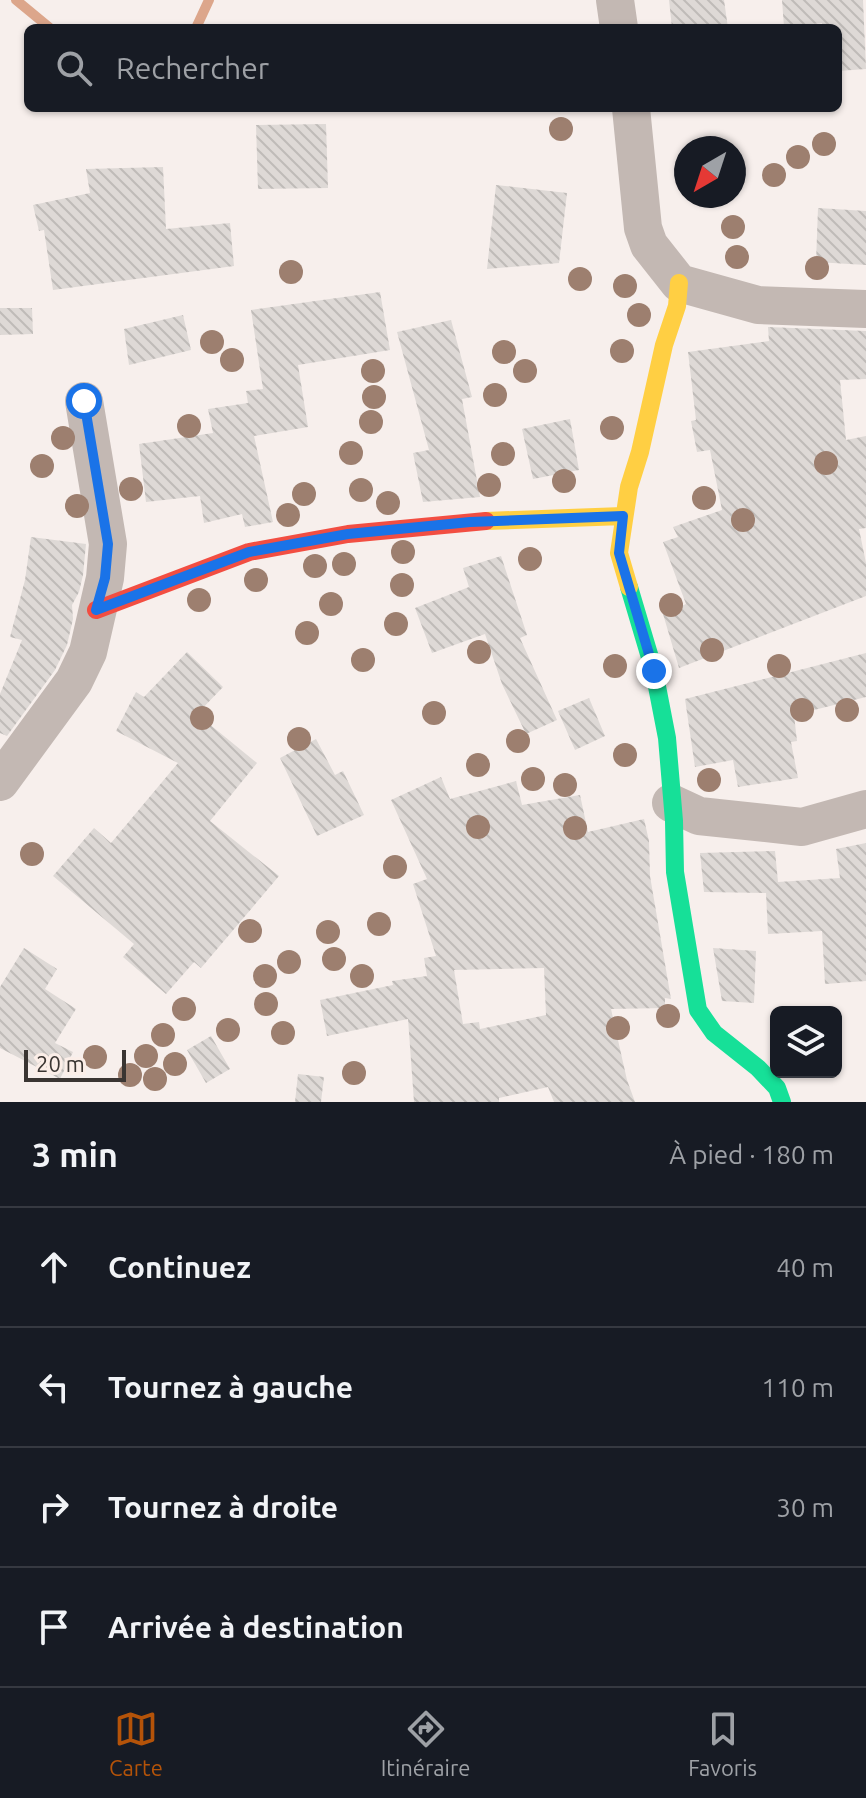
<!DOCTYPE html>
<html lang="fr">
<meta charset="utf-8">
<style>
body{margin:0;font-family:Ubuntu,sans-serif;background:#242831;color:#f1f3f6}
.controls{position:absolute;right:24px;bottom:24px;display:grid;overflow:hidden;border-radius:12px;box-shadow:0 2px 6px #0004}
.controls button{width:72px;height:72px;display:grid;place-items:center;padding:0;border:0;border-bottom:2px solid #363941;background:#171b24;color:#f1f3f6;font:40px sans-serif}
.compass{position:absolute;left:674px;top:136px;width:72px;height:72px;border-radius:50%;background:#171b24;box-shadow:0 2px 6px #0004;rotate:219deg}
.scale{position:absolute;left:24px;bottom:20px;width:102px;box-sizing:border-box;padding-left:8px;border:4px solid #3a3532;border-top:0;font-size:22px;line-height:28px;white-space:nowrap;color:#3a3532;-webkit-text-stroke:6px #fbeee8;paint-order:stroke}
.stop{position:absolute;width:24px;height:24px;margin:-18px;border:6px solid #1a73e8;border-radius:50%;background:#fff}
.stop.end{background:#1a73e8;border-color:#fff;box-shadow:0 2px 8px #0008}
.list{margin:0;padding:0;list-style:none}
h2{display:flex;justify-content:space-between;align-items:center;height:104px;margin:0;padding:0 32px;font-size:34px}
h2 small{font-size:26px;font-weight:400;color:#9ea1a6}
.list li{display:grid;grid-template-columns:52px 1fr auto;gap:24px;align-items:center;box-sizing:border-box;height:120px;padding:0 32px;border-top:2px solid #363941}
.list b{display:block;font-size:30px;white-space:nowrap}
.list em{font-size:26px;font-style:normal;color:#9ea1a6}
.icon{flex:none;width:44px;height:44px;fill:none;stroke:currentColor;stroke-width:2;stroke-linecap:round;stroke-linejoin:round}
.map{position:relative;flex:none;width:866px;height:1102px;overflow:hidden}
.search{position:absolute;background:#171b24;box-shadow:0 2px 6px #0004;left:24px;right:24px;top:24px;height:88px;display:flex;align-items:center;gap:20px;box-sizing:border-box;padding:0 28px;border-radius:12px;color:#9ea1a6;font-size:30px}
.sheet{height:584px;background:#171b24}
nav{display:flex;justify-content:space-around;align-items:center;box-sizing:border-box;height:112px;border-top:2px solid #363941;background:#171b24;font-size:22px;color:#9ea1a6}
nav a{display:grid;justify-items:center;gap:4px}
nav .on{color:#b45309}
.map>svg:first-child{display:block}
.lines{fill:none;stroke-linecap:round;stroke-linejoin:round}
.stream{stroke:#dca68b;stroke-width:10}
.building{fill:url(#building-back-hatch);fill-rule:evenodd}
.street{stroke:#c3b8b3;stroke-width:38}
.fast{stroke:#16e098;stroke-width:18}
.slow{stroke:#ffcf43;stroke-width:18}
.jam{stroke:#f24e42;stroke-width:18}
.tree{fill:#9d7f6f}
.route{stroke:#1a73e8;stroke-width:10}
</style>
<div class="map">
<svg width="866" height="1102" viewBox="0 0 866 1102">
<defs>
<pattern id="building-back-hatch" width="6" height="6" patternUnits="userSpaceOnUse" patternTransform="scale(2)"><rect width="6" height="6" fill="#ded9d6"/><path d="M-1 5l2 2M0 0l6 6M5-1l2 2" fill="none" stroke="#bfbbb8"/></pattern>
</defs>
<rect width="100%" height="100%" fill="#f7efec"/>
<g class="lines">
<path class="stream" d="M 16,0 L 50,28
M 196,28 L 209,0"/>
</g>
<path class="building" d="M 669,0 L 724,0 L 728,28 L 672,28 Z
M 782,0 L 863,0 L 866,69 L 838,71 L 838,28 L 822,28 L 822,23 L 784,27 Z
M 326,124 L 328,188 L 258,189 L 256,125 Z
M 163,167 L 166,229 L 230,223 L 234,266 L 53,290 L 44,230 L 39,231 L 33,205 L 90,193 L 86,169 Z
M 496,185 L 567,193 L 559,263 L 487,269 Z
M 818,208 L 866,211 L 866,265 L 816,262 Z
M 380,292 L 390,350 L 298,365 L 308,427 L 254,436 L 273,522 L 245,527 L 242,514 L 204,523 L 200,496 L 146,502 L 139,444 L 213,433 L 208,409 L 248,403 L 246,391 L 263,389 L 251,310 Z
M 0,308 L 32,308 L 33,334 L 0,335 Z
M 183,315 L 191,350 L 129,365 L 124,329 Z
M 451,320 L 472,397 L 462,399 L 480,497 L 423,502 L 413,453 L 429,450 L 397,332 Z
M 768,327 L 866,331 L 866,379 L 840,380 L 846,440 L 866,436 L 866,528 L 859,529 L 866,563 L 866,596 L 679,668 L 663,614 L 686,604 L 663,542 L 678,537 L 673,527 L 722,510 L 710,450 L 697,452 L 691,421 L 696,420 L 688,352 L 769,341 Z
M 570,419 L 579,470 L 533,479 L 522,429 Z
M 31,537 L 86,544 L 83,575 L 79,592 L 72,605 L 73,619 L 67,645 L 55,670 L 7,736 L 0,733 L 0,694 L 22,640 L 10,637 L 25,580 Z
M 501,556 L 527,635 L 520,638 L 557,720 L 526,734 L 502,684 L 485,634 L 432,653 L 415,608 L 469,587 L 463,568 Z
M 187,652 L 223,687 L 197,714 L 257,763 L 210,821 L 279,876 L 201,968 L 194,962 L 166,994 L 123,957 L 134,944 L 53,876 L 94,828 L 111,843 L 178,763 L 116,731 L 136,692 L 144,697 Z
M 866,653 L 866,697 L 794,715 L 797,741 L 791,742 L 798,778 L 738,787 L 733,760 L 695,767 L 685,699 Z
M 589,698 L 605,736 L 575,750 L 558,711 Z
M 316,739 L 335,775 L 343,771 L 364,815 L 317,836 L 280,758 Z
M 441,777 L 450,799 L 516,781 L 522,805 L 580,795 L 588,832 L 644,819 L 649,841 L 650,876 L 671,999 L 665,998 L 665,1008 L 611,1009 L 627,1080 L 635,1102 L 554,1102 L 548,1087 L 499,1098 L 499,1102 L 414,1102 L 408,1019 L 327,1036 L 320,1000 L 393,985 L 392,981 L 427,976 L 424,958 L 436,956 L 413,884 L 427,879 L 391,800 ZM 544,968 L 546,1015 L 480,1029 L 479,1022 L 463,1024 L 454,970 Z
M 866,843 L 866,981 L 825,984 L 822,931 L 768,934 L 766,893 L 704,892 L 700,853 L 775,851 L 778,882 L 840,878 L 836,849 Z
M 24,948 L 57,969 L 45,989 L 76,1009 L 55,1043 L 73,1052 L 60,1079 L 0,1048 L 0,987 Z
M 713,948 L 756,951 L 754,1003 L 722,1001 Z
M 211,1036 L 230,1069 L 206,1083 L 187,1050 Z
M 298,1074 L 324,1077 L 321,1102 L 295,1102 Z"/>
<g class="lines">
<path class="street" d="M 615,0 L 619,28
M 631,108 L 643,228 L 649,245 L 679,283 L 758,305 L 866,309
M 0,782 L 74,681 L 88,652 L 105,578 L 108,544 L 84,401
M 671,803 L 699,816 L 802,827 L 866,809"/>
<path class="fast" d="M 629,587 L 654,671 L 667,738 L 674,821 L 675,872 L 698,1010 L 714,1033 L 758,1068 L 777,1088 L 782,1102"/>
<path class="slow" d="M 486,521 L 623,516
M 629,587 L 619,553 L 629,487 L 640,452 L 664,345 L 677,306 L 679,283"/>
<path class="jam" d="M 96,610 L 249,552 L 348,534 L 486,521"/>
</g>
<g class="tree">
<circle cx="561" cy="129" r="12"/>
<circle cx="824" cy="144" r="12"/>
<circle cx="798" cy="157" r="12"/>
<circle cx="774" cy="175" r="12"/>
<circle cx="733" cy="227" r="12"/>
<circle cx="737" cy="257" r="12"/>
<circle cx="817" cy="268" r="12"/>
<circle cx="291" cy="272" r="12"/>
<circle cx="580" cy="279" r="12"/>
<circle cx="625" cy="286" r="12"/>
<circle cx="639" cy="315" r="12"/>
<circle cx="212" cy="342" r="12"/>
<circle cx="622" cy="351" r="12"/>
<circle cx="504" cy="352" r="12"/>
<circle cx="232" cy="360" r="12"/>
<circle cx="373" cy="371" r="12"/>
<circle cx="525" cy="371" r="12"/>
<circle cx="495" cy="395" r="12"/>
<circle cx="374" cy="397" r="12"/>
<circle cx="371" cy="422" r="12"/>
<circle cx="189" cy="426" r="12"/>
<circle cx="612" cy="428" r="12"/>
<circle cx="63" cy="438" r="12"/>
<circle cx="351" cy="453" r="12"/>
<circle cx="503" cy="454" r="12"/>
<circle cx="826" cy="463" r="12"/>
<circle cx="42" cy="466" r="12"/>
<circle cx="564" cy="481" r="12"/>
<circle cx="489" cy="485" r="12"/>
<circle cx="131" cy="489" r="12"/>
<circle cx="361" cy="490" r="12"/>
<circle cx="304" cy="494" r="12"/>
<circle cx="704" cy="498" r="12"/>
<circle cx="388" cy="503" r="12"/>
<circle cx="77" cy="506" r="12"/>
<circle cx="288" cy="515" r="12"/>
<circle cx="743" cy="520" r="12"/>
<circle cx="403" cy="552" r="12"/>
<circle cx="530" cy="559" r="12"/>
<circle cx="344" cy="564" r="12"/>
<circle cx="315" cy="566" r="12"/>
<circle cx="256" cy="580" r="12"/>
<circle cx="402" cy="585" r="12"/>
<circle cx="199" cy="600" r="12"/>
<circle cx="331" cy="604" r="12"/>
<circle cx="671" cy="605" r="12"/>
<circle cx="396" cy="624" r="12"/>
<circle cx="307" cy="633" r="12"/>
<circle cx="712" cy="650" r="12"/>
<circle cx="479" cy="652" r="12"/>
<circle cx="363" cy="660" r="12"/>
<circle cx="615" cy="666" r="12"/>
<circle cx="779" cy="666" r="12"/>
<circle cx="802" cy="710" r="12"/>
<circle cx="847" cy="710" r="12"/>
<circle cx="434" cy="713" r="12"/>
<circle cx="202" cy="718" r="12"/>
<circle cx="299" cy="739" r="12"/>
<circle cx="518" cy="741" r="12"/>
<circle cx="625" cy="755" r="12"/>
<circle cx="478" cy="765" r="12"/>
<circle cx="533" cy="779" r="12"/>
<circle cx="709" cy="780" r="12"/>
<circle cx="565" cy="785" r="12"/>
<circle cx="478" cy="827" r="12"/>
<circle cx="575" cy="828" r="12"/>
<circle cx="32" cy="854" r="12"/>
<circle cx="395" cy="867" r="12"/>
<circle cx="379" cy="924" r="12"/>
<circle cx="250" cy="931" r="12"/>
<circle cx="328" cy="932" r="12"/>
<circle cx="334" cy="959" r="12"/>
<circle cx="289" cy="962" r="12"/>
<circle cx="265" cy="976" r="12"/>
<circle cx="362" cy="976" r="12"/>
<circle cx="266" cy="1004" r="12"/>
<circle cx="184" cy="1009" r="12"/>
<circle cx="668" cy="1016" r="12"/>
<circle cx="618" cy="1028" r="12"/>
<circle cx="228" cy="1030" r="12"/>
<circle cx="283" cy="1033" r="12"/>
<circle cx="163" cy="1035" r="12"/>
<circle cx="146" cy="1056" r="12"/>
<circle cx="95" cy="1057" r="12"/>
<circle cx="175" cy="1064" r="12"/>
<circle cx="354" cy="1073" r="12"/>
<circle cx="130" cy="1075" r="12"/>
<circle cx="155" cy="1079" r="12"/>
</g>
<g class="lines">
<path class="route" d="M 84,401 L 108,544 L 105,578 L 96,610 L 249,552 L 348,534 L 470,522 L 623,516 L 619,553 L 654,671"/>
</g>
</svg>
<div class="controls">
<button><svg class="icon" aria-label="layers" viewBox="0 0 24 24"><path d="M12 4l9 5-9 5-9-5zM3 14l9 5 9-5"/></svg></button>
</div>
<svg class="compass" viewBox="-18 -18 36 36"><path d="M0-13l5 13h-10z" fill="#e53935"/><path d="M0 13l5-13h-10z" fill="#9ea1a6"/></svg>
<div class="scale">20 m</div>
<div class="stop" style="left:84px;top:401px"></div>
<div class="stop end" style="left:654px;top:671px"></div>
<div class="search"><svg class="icon" aria-label="search" viewBox="0 0 24 24"><circle cx="10" cy="10" r="6"/><path d="M15 15l6 6"/></svg>Rechercher</div>
</div>
<section class="sheet">
<h2>3 min<small>À pied · 180 m</small></h2>
<ul class="list">
<li><svg class="icon" aria-label="ahead" viewBox="0 0 24 24"><path d="M12 20V5M6 11l6-6 6 6"/></svg><div><b>Continuez</b></div><em>40 m</em></li>
<li><svg class="icon" aria-label="left" viewBox="0 0 24 24"><path d="M17 20v-9H6M10 6l-5 5 5 5"/></svg><div><b>Tournez à gauche</b></div><em>110 m</em></li>
<li><svg class="icon" aria-label="right" viewBox="0 0 24 24"><path d="M7 20v-9h11M14 6l5 5-5 5"/></svg><div><b>Tournez à droite</b></div><em>30 m</em></li>
<li><svg class="icon" aria-label="arrive" viewBox="0 0 24 24"><path d="M6 21V4h12l-3 4 3 4H6"/></svg><div><b>Arrivée à destination</b></div></li>
</ul>
</section>
<nav>
<a class="on"><svg class="icon" aria-label="map" viewBox="0 0 24 24"><path d="M3 6l6-2 6 2 6-2v14l-6 2-6-2-6 2zM9 4v14M15 6v14"/></svg>Carte</a>
<a><svg class="icon" aria-label="directions" viewBox="0 0 24 24"><path d="M12 3l9 9-9 9-9-9zM9 14v-3h6M13 9l2 2-2 2"/></svg>Itinéraire</a>
<a><svg class="icon" aria-label="saved" viewBox="0 0 24 24"><path d="M7 4h10v16l-5-4-5 4z"/></svg>Favoris</a>
</nav>
